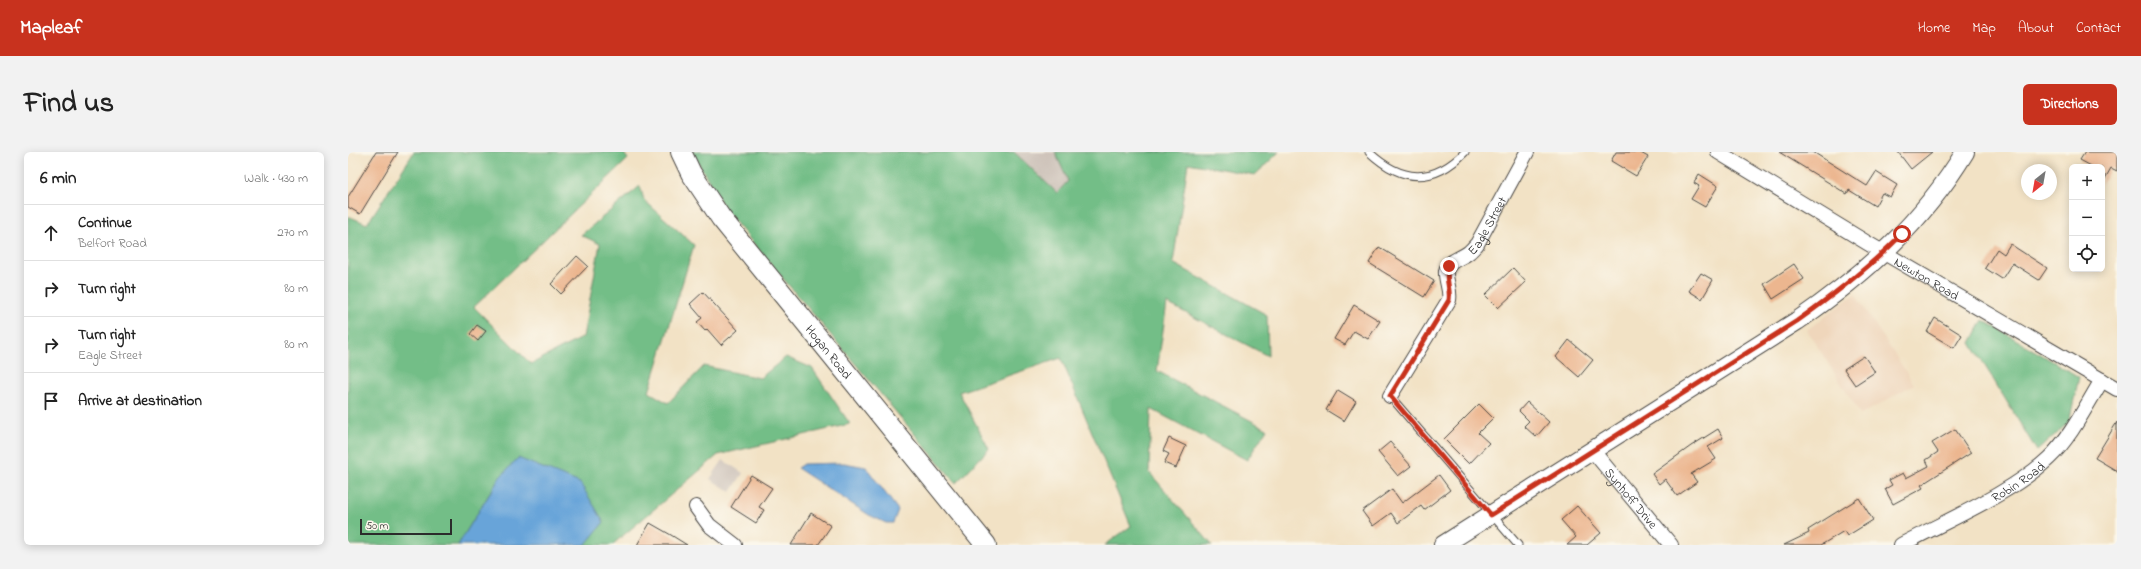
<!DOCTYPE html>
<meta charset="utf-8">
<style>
body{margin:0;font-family:"Indie Flower",sans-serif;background:#f2f2f2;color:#222}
.controls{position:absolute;right:12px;top:12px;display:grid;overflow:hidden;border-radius:6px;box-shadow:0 2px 10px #0003}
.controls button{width:36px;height:36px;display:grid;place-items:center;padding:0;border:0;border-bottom:1px solid #e0e0e0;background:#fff;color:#222;font:20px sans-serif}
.compass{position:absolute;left:1673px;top:12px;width:36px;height:36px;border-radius:50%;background:#fff;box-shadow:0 2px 10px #0003;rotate:211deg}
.scale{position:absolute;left:12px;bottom:10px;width:92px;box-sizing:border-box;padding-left:4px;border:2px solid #2b2b2b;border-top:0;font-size:11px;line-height:14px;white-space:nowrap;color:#2b2b2b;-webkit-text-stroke:3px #fbf7ec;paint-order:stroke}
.stop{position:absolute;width:12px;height:12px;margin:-9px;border:3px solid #c8321e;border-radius:50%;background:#fff}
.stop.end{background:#c8321e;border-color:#fff;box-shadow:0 1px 4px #0008}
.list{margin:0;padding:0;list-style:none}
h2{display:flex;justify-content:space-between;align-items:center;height:52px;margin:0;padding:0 16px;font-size:17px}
h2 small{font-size:13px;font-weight:400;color:#767676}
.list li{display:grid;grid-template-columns:26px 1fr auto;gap:12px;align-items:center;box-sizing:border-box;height:56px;padding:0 16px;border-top:1px solid #e0e0e0}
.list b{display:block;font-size:15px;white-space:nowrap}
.list p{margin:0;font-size:13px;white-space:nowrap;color:#767676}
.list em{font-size:13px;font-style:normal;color:#767676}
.icon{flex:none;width:22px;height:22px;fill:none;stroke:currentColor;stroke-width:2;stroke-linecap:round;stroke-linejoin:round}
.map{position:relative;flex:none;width:1769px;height:393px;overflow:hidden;border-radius:6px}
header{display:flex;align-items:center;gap:24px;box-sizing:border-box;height:56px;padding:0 20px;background:#c8321e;color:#fff}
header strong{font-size:19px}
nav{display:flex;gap:22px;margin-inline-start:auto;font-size:14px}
.intro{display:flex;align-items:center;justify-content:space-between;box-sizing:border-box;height:96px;padding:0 24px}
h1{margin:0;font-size:28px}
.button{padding:10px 18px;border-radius:6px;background:#c8321e;color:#fff;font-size:14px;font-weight:700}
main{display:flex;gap:24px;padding:0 24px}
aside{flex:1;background:#fff;border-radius:6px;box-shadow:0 2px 10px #0003}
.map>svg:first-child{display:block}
.built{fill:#efd6bb}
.industrial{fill:#cdc2b9}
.forest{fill:#73be87;stroke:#4f7459}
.water{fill:#68a4d9;stroke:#4a6882}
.building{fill:#ecb68f}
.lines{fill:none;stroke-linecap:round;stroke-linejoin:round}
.service-casing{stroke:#494642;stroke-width:9}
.minor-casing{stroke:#494642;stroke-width:16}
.tertiary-casing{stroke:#494642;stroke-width:20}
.secondary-casing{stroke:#494642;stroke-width:22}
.service{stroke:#fff;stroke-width:7}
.minor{stroke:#fff;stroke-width:14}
.tertiary{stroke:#fff;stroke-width:18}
.secondary{stroke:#fff;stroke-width:20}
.route{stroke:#c8321e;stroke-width:5}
.labels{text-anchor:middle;stroke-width:4;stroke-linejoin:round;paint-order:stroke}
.street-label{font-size:13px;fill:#2b2b2b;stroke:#fbf7ec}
</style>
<header>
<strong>Mapleaf</strong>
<nav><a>Home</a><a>Map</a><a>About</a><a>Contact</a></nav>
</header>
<div class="intro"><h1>Find us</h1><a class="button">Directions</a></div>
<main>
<aside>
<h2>6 min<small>Walk · 430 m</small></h2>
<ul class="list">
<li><svg class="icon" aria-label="ahead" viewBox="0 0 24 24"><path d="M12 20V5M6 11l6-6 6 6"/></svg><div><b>Continue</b><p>Belfort Road</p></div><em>270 m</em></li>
<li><svg class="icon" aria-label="right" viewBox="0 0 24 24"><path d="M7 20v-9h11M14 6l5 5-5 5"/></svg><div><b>Turn right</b></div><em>80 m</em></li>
<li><svg class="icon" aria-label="right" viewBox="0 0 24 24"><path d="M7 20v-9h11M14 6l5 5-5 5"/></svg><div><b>Turn right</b><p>Eagle Street</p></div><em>80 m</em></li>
<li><svg class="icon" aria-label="arrive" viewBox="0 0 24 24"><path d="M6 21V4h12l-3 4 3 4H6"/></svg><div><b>Arrive at destination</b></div></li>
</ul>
</aside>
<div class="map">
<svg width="1769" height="393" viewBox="0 0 1769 393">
<rect width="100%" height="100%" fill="#fbf7ec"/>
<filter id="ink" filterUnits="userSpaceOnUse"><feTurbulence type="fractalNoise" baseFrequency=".025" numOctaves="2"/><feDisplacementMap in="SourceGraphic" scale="8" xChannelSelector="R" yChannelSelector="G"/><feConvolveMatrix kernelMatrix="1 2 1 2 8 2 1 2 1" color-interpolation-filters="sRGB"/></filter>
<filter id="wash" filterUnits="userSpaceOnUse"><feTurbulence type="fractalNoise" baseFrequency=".012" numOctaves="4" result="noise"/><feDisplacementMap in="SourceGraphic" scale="16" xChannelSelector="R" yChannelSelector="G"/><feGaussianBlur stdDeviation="0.9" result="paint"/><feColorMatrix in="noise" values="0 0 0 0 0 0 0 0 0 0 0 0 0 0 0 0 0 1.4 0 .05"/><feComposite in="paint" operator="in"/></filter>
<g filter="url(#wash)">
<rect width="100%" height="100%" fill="#f2e2c5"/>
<path class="built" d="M 1507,142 L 1566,232 L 1513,263 L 1459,178 Z"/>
<path class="industrial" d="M 666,0 L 707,0 L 720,29 L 709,41 Z
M 375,308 L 395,321 L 383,340 L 362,327 Z"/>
<path class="forest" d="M 66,0 L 275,0 L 280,7 L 126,155 L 183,212 L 235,185 L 252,92 L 233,83 L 292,34 L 296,48 L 346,93 L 301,240 L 320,251 L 356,214 L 412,226 L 438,205 L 464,216 L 502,272 L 370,303 L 264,393 L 237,393 L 238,390 L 152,325 L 110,393 L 0,393 L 0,64 L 19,72 Z
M 344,0 L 666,0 L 709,41 L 720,29 L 707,0 L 931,0 L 907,23 L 840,11 L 825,111 L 919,163 L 920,204 L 819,151 L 809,219 L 919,277 L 899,308 L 803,257 L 801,320 L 864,393 L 757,393 L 783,374 L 713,206 L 611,240 L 641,297 L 608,331 L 378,59 Z
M 1635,168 L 1731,225 L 1721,270 L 1689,299 L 1623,191 Z"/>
<path class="water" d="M 170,306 L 232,331 L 256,370 L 237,393 L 110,393 L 152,325 Z
M 496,311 L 518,315 L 550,358 L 545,371 L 538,371 L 521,363 L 449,316 L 455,312 Z"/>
<g id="blocks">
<path class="building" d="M 28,0 L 50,0 L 12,62 L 0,55 L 0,45 Z
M 1268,0 L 1291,0 L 1300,5 L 1288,24 L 1263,9 Z
M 1431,0 L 1465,0 L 1519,34 L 1528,20 L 1549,33 L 1542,45 L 1534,41 L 1527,54 L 1501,38 L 1499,42 Z
M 1550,0 L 1584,0 L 1563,17 Z
M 1737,0 L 1769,0 L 1769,19 L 1763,16 L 1754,32 L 1754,15 L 1745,15 L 1732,8 Z
M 1351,22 L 1370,34 L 1357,55 L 1343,47 L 1351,34 L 1346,31 Z
M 1662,92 L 1699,116 L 1691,128 L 1664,111 L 1654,127 L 1637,116 L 1649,97 L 1656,102 Z
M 1031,95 L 1086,129 L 1076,145 L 1021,111 Z
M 229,104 L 240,114 L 213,142 L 203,132 Z
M 1446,112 L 1456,127 L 1425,147 L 1416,132 Z
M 1165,116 L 1178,130 L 1150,156 L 1137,143 Z
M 1353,121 L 1365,128 L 1354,147 L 1341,139 Z
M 355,140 L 390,178 L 373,193 L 359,177 L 357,179 L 349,170 L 354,166 L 342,152 Z
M 1006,153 L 1032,169 L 1020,187 L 1006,179 L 997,193 L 986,187 Z
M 1587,166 L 1614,183 L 1606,196 L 1579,180 Z
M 129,173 L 138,179 L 130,189 L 122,182 Z
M 1221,188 L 1245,208 L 1231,225 L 1208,205 Z
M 1516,204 L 1527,220 L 1507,233 L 1496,217 Z
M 990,238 L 1008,249 L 996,269 L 978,258 Z
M 1179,250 L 1201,270 L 1188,285 L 1176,274 L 1181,269 L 1171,259 Z
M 1131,252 L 1145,266 L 1130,281 L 1141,291 L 1121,312 L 1096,287 Z
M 1769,270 L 1769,319 L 1747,306 Z
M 1370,277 L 1375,286 L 1360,295 L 1368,307 L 1343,322 L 1349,330 L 1329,344 L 1317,327 L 1311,332 L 1304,322 L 1343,294 Z
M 1607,277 L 1623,301 L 1573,333 L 1575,336 L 1545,352 L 1537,337 L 1544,333 L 1541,328 L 1555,321 L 1558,326 L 1581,314 L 1578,308 L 1590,300 L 1584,291 Z
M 821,286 L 838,294 L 828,316 L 816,311 L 821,302 L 815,299 Z
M 1042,290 L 1063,314 L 1050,324 L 1030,300 Z
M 403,323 L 424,336 L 411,355 L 416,358 L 408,371 L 383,355 Z
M 1091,323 L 1102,338 L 1076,358 L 1073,354 L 1050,371 L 1043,361 L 1025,374 L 1014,359 L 1044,337 L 1054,351 Z
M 1511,346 L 1525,368 L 1499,384 L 1496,379 L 1473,393 L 1436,393 L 1461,381 L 1460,378 Z
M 1229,354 L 1253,381 L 1239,393 L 1219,393 L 1228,385 L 1213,368 Z
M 463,361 L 483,374 L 470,393 L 443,393 Z
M 302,371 L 323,383 L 339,393 L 289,393 Z"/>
</g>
</g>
<g filter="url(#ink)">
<use href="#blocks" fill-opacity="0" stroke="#494642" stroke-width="1"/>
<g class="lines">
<g class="service-casing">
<path id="service" d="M 1021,0 C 1053,30 1085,33 1117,0
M 1042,244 L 1170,393"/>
</g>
<g class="minor-casing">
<g id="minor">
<path id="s1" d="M 1370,0 L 1521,92 L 1769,237"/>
<path id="s2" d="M 1042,244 L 1101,148 C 1103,138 1097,128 1098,119 C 1101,108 1112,107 1120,101 C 1123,99 1126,95 1129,92 L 1179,0"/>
<path id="s3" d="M 1244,298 L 1323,393"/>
<path d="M 348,355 L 361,373 L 387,393"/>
<path id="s4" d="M 1553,393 C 1599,368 1663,342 1701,306 C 1723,285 1738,254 1754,228"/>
</g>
</g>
<g class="tertiary-casing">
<path id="tertiary" d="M 1095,393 L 1449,169 C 1517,122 1574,71 1617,0"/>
</g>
<g class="secondary-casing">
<g id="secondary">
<path id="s5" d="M 333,0 L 343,21 L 373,66 L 638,393"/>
</g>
</g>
<use href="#service" class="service"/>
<use href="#minor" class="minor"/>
<use href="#tertiary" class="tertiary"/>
<use href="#secondary" class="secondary"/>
</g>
</g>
<g class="lines" filter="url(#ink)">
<path class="route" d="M 1101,114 C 1096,125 1103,136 1101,148 L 1042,244 L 1143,363 L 1449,169 C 1487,142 1522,115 1554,82"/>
</g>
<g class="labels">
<g class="street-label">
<text dy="5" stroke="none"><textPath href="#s2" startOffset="205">Eagle Street</textPath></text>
<text dy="5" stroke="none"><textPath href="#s1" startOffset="244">Newton Road</textPath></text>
<text dy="5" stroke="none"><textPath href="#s5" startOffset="249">Hogan Road</textPath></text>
<text dy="5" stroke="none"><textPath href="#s4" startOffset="133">Robin Road</textPath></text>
<text dy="5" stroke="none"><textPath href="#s3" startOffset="62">Synhoff Drive</textPath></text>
</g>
</g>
</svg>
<div class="controls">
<button>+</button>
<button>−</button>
<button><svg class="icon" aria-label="locate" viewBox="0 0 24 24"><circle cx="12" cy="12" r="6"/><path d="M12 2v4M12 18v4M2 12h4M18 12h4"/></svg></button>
</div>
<svg class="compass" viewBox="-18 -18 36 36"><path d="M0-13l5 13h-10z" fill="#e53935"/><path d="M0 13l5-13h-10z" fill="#767676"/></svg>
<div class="scale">50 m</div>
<div class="stop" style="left:1554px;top:82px"></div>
<div class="stop end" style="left:1101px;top:114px"></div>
</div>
</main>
